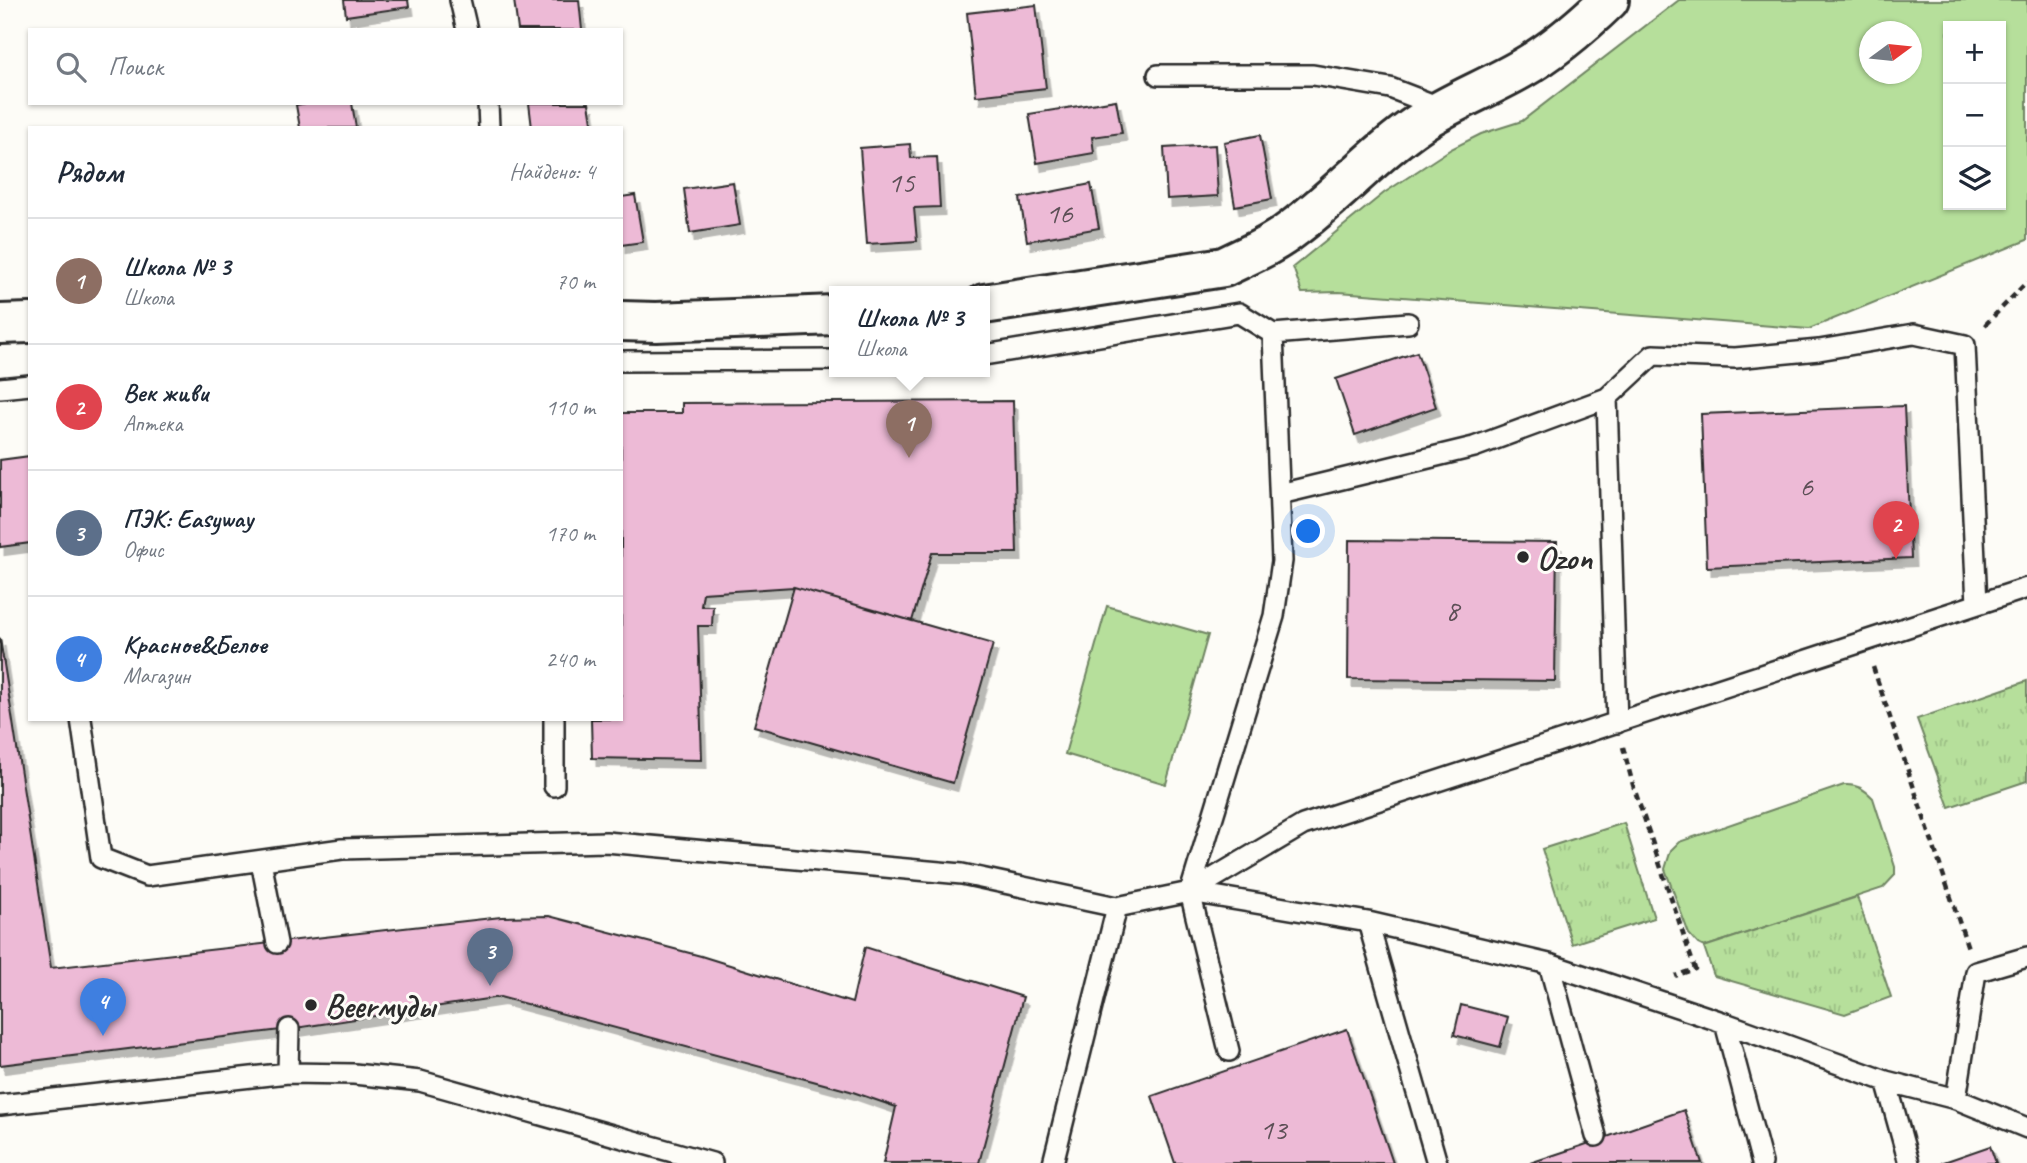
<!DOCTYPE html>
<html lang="ru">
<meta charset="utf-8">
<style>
body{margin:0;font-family:Caveat,sans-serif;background:#f6f6f7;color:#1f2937}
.controls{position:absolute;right:21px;top:21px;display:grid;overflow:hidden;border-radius:0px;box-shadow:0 2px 5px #0004}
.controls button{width:63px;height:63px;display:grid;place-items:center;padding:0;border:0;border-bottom:2px solid #e0e1e3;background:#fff;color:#1f2937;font:35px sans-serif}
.compass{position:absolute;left:1859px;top:21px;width:63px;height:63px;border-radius:50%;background:#fff;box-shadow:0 2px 5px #0004;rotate:75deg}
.you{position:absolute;left:1309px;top:532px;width:24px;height:24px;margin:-18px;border:5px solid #fff;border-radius:50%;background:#1a73e8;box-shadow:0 0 0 10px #1a73e833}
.badge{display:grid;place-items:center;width:46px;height:46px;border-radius:50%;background:#2b2b2b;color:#fff;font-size:23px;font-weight:700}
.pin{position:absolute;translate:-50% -58px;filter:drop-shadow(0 2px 4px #0008)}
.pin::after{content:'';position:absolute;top:37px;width:24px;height:21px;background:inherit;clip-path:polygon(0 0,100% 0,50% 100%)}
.popup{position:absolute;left:829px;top:286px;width:161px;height:91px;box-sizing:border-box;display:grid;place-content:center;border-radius:0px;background:#fff;filter:drop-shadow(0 2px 5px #0005);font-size:23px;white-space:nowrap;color:#747a83}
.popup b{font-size:26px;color:#1f2937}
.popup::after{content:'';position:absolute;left:50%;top:100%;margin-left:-14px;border:14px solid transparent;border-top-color:#fff}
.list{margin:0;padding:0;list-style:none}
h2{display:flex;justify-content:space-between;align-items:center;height:91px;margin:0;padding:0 28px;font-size:30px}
h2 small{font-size:23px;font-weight:400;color:#747a83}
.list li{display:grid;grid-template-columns:46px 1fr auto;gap:21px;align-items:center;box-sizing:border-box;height:126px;padding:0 28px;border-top:2px solid #e0e1e3}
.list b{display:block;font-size:26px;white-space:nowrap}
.list p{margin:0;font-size:23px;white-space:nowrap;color:#747a83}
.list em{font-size:23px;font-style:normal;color:#747a83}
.icon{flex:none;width:38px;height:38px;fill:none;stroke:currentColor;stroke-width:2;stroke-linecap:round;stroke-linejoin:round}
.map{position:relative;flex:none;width:2027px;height:1163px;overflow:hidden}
.search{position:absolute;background:#fff;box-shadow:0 2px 5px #0004;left:28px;top:28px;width:595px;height:77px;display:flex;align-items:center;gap:18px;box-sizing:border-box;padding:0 24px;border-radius:0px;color:#747a83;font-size:26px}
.panel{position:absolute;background:#fff;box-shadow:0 2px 5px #0004;left:28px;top:126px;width:595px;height:595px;border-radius:0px}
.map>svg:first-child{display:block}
.grass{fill:#b6df9b;stroke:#708563;stroke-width:2;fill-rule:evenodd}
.park{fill:url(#park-tufts);stroke:#708563;stroke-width:2}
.building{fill:#edbad6;stroke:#2b2b2b;stroke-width:2;filter:url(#shadow)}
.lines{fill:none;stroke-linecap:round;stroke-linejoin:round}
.service-casing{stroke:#2b2b2b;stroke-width:24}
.minor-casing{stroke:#2b2b2b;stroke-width:44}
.path{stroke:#2b2b2b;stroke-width:4.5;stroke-dasharray:7 5;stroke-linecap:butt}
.service{stroke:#fdfcf7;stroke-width:19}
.minor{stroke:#fdfcf7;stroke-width:38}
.poi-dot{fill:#2b2b2b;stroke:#fdfcf7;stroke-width:2.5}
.labels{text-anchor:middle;stroke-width:6;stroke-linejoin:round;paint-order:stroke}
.number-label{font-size:30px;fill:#5c4f56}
.poi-label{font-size:33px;font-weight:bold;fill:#2b2b2b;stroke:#fdfcf7;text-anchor:start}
</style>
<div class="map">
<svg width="2027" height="1163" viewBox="0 0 2027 1163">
<defs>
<pattern id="park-tufts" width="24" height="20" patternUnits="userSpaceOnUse" patternTransform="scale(1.75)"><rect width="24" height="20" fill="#b6df9b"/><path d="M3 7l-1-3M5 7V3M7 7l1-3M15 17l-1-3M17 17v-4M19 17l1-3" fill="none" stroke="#9dc086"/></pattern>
<filter id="shadow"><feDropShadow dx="4.5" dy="8" stdDeviation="0" flood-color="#0004"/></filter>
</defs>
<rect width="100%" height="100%" fill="#fdfcf7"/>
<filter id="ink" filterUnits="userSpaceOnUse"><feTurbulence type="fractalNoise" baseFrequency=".0143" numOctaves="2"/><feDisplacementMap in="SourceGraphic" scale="14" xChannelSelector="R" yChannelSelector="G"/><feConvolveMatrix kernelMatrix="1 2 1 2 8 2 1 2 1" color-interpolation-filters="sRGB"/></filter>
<g filter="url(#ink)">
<path class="grass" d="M 1679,0 L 2027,0 L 2027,240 L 1809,329 L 1339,292 L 1302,293 L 1293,267 L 1384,193 L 1451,149 L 1481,134 L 1522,121 ZM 1948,26 L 2001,26 L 2001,205 L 1948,205 ZM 1870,32 L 1912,32 L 1912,74 L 1870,74 Z
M 1107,606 L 1208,635 L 1166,784 L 1065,754 Z
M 1844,785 C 1857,784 1864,789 1873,798 L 1895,867 L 1895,875 L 1883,888 L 1704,947 L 1698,944 L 1689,934 L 1665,869 L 1671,850 L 1679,842 Z"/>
<path class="park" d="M 2027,681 L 2027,781 L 1949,807 L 1917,719 Z
M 1624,823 L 1654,918 L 1572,944 L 1542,849 Z
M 1857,897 L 1891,997 L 1845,1014 L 1714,976 L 1704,947 Z"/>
<path class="building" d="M 344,0 L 408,0 L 409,7 L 346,16 Z
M 514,0 L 579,0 L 582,30 L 518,30 Z
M 1036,5 L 1046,88 L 976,96 L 967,13 Z
M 1116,100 L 1122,133 L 1092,137 L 1094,153 L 1037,163 L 1029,114 Z
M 307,103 L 352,103 L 356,128 L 300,128 L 296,105 Z
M 529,103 L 589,103 L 593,128 L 532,128 Z
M 1260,135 L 1272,199 L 1235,206 L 1224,142 Z
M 910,144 L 911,158 L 937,157 L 940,207 L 914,208 L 917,241 L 867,244 L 860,148 Z
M 1215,145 L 1218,196 L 1167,199 L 1164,148 Z
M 733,182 L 740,225 L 690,233 L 684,189 Z
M 1091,184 L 1099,228 L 1027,241 L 1020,198 Z
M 635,195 L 643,242 L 621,245 L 621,197 Z
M 1417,352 L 1436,407 L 1355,435 L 1336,379 Z
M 1013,401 L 1017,553 L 932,553 L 912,621 L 794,587 L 703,593 L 701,606 L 713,606 L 712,626 L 698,626 L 702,760 L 592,758 L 591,719 L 621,719 L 621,413 L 682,413 L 682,403 Z
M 1904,406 L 1911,558 L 1707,567 L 1701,414 Z
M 30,456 L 30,543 L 0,547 L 0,460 Z
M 1349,540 L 1557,542 L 1555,681 L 1348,679 Z
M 794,587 L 993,644 L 953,783 L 754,726 Z
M 0,638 L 51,968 L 501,917 L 549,916 L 701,956 L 852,1003 L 865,947 L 1023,997 L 979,1163 L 883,1163 L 896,1107 L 850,1091 L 500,997 L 289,1029 L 0,1065 Z
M 1461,1005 L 1508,1017 L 1500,1047 L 1454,1035 Z
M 1347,1029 L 1393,1163 L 1175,1163 L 1152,1096 Z
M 1684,1110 L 1702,1163 L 1530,1163 L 1581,1146 Z
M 1990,1146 L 1996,1163 L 1941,1163 Z"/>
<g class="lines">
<g class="service-casing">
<path id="service" d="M 460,0 L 467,30
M 1158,75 L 1313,75 L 1390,88 L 1442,108
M 488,103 L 489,128
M 984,355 L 1239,313 L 1273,334 L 1408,323
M 621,361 L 834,360
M 0,388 L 30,385
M 1280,494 L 1474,447 L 1607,398
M 81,719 L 101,858 L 147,876 L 342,849 L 606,842 L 962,874 L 1117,907 L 1190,892 L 1368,922 L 1549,964 L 1725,1023 L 1886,1081 L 1956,1099 L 2027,1128
M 554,719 L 554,786
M 1617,723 L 1607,398 L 1653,355 L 1735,358 L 1819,350 L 1914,334 L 1965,345 L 1977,604
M 261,861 L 277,943
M 1190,892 L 1303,825 L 2027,588
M 1368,922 L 1437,1163
M 1549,964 L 1596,1136
M 1725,1023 L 1762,1163
M 1229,1051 L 1190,892 L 1274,616 L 1282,561 L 1273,334
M 288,1073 L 289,1029
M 1886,1081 L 1909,1163
M 1956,1099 L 1976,972 L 2027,957
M 0,1105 L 288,1073 L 354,1074 L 420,1081 L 712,1163
M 1053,1163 L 1117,907"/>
</g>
<g class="minor-casing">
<path id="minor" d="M 984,304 L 1224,267 C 1248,255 1273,245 1294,228 C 1338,195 1375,153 1421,122 C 1453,101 1488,88 1521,69 C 1553,51 1582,26 1609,0
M 621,321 L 656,322 L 834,315
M 0,324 L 30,323"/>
</g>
<path class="path" d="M 1985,325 L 2027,282
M 1873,667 L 1968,948
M 1623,747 L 1633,785 L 1695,969 L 1675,976"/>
<use href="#service" class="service"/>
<use href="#minor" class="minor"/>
</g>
</g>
<g class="poi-dot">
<circle cx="1523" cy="557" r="7"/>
<circle cx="311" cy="1005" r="7"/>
</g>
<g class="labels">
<g class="number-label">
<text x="901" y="192">15</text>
<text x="1059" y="223">16</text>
<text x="1806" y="496">6</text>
<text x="1452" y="620">8</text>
<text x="1273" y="1139">13</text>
</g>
<g class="poi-label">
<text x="1537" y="569">Ozon</text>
<text x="325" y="1017">Beerмуды</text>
</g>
</g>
</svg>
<div class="controls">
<button>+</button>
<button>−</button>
<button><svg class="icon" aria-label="layers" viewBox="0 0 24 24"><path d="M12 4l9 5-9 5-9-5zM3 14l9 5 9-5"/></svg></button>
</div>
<svg class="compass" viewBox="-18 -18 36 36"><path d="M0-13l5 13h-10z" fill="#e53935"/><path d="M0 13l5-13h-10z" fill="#747a83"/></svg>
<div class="you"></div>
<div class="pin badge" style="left:909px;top:458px;background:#8d6e63">1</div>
<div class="popup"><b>Школа № 3</b>Школа</div>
<div class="pin badge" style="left:1896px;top:559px;background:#e0444e">2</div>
<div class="pin badge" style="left:490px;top:986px;background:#5c6f8a">3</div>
<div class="pin badge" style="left:103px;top:1036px;background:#3f7fe0">4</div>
<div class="search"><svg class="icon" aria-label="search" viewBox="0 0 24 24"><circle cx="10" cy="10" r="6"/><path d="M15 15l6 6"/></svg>Поиск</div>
<section class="panel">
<h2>Рядом<small>Найдено: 4</small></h2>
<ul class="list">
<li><span class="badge" style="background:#8d6e63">1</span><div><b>Школа № 3</b><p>Школа</p></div><em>70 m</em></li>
<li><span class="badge" style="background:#e0444e">2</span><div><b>Век живи</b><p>Аптека</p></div><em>110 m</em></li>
<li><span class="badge" style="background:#5c6f8a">3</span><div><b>ПЭК: Easyway</b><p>Офис</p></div><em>170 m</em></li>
<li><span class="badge" style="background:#3f7fe0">4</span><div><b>Красное&amp;Белое</b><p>Магазин</p></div><em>240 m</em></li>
</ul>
</section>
</div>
